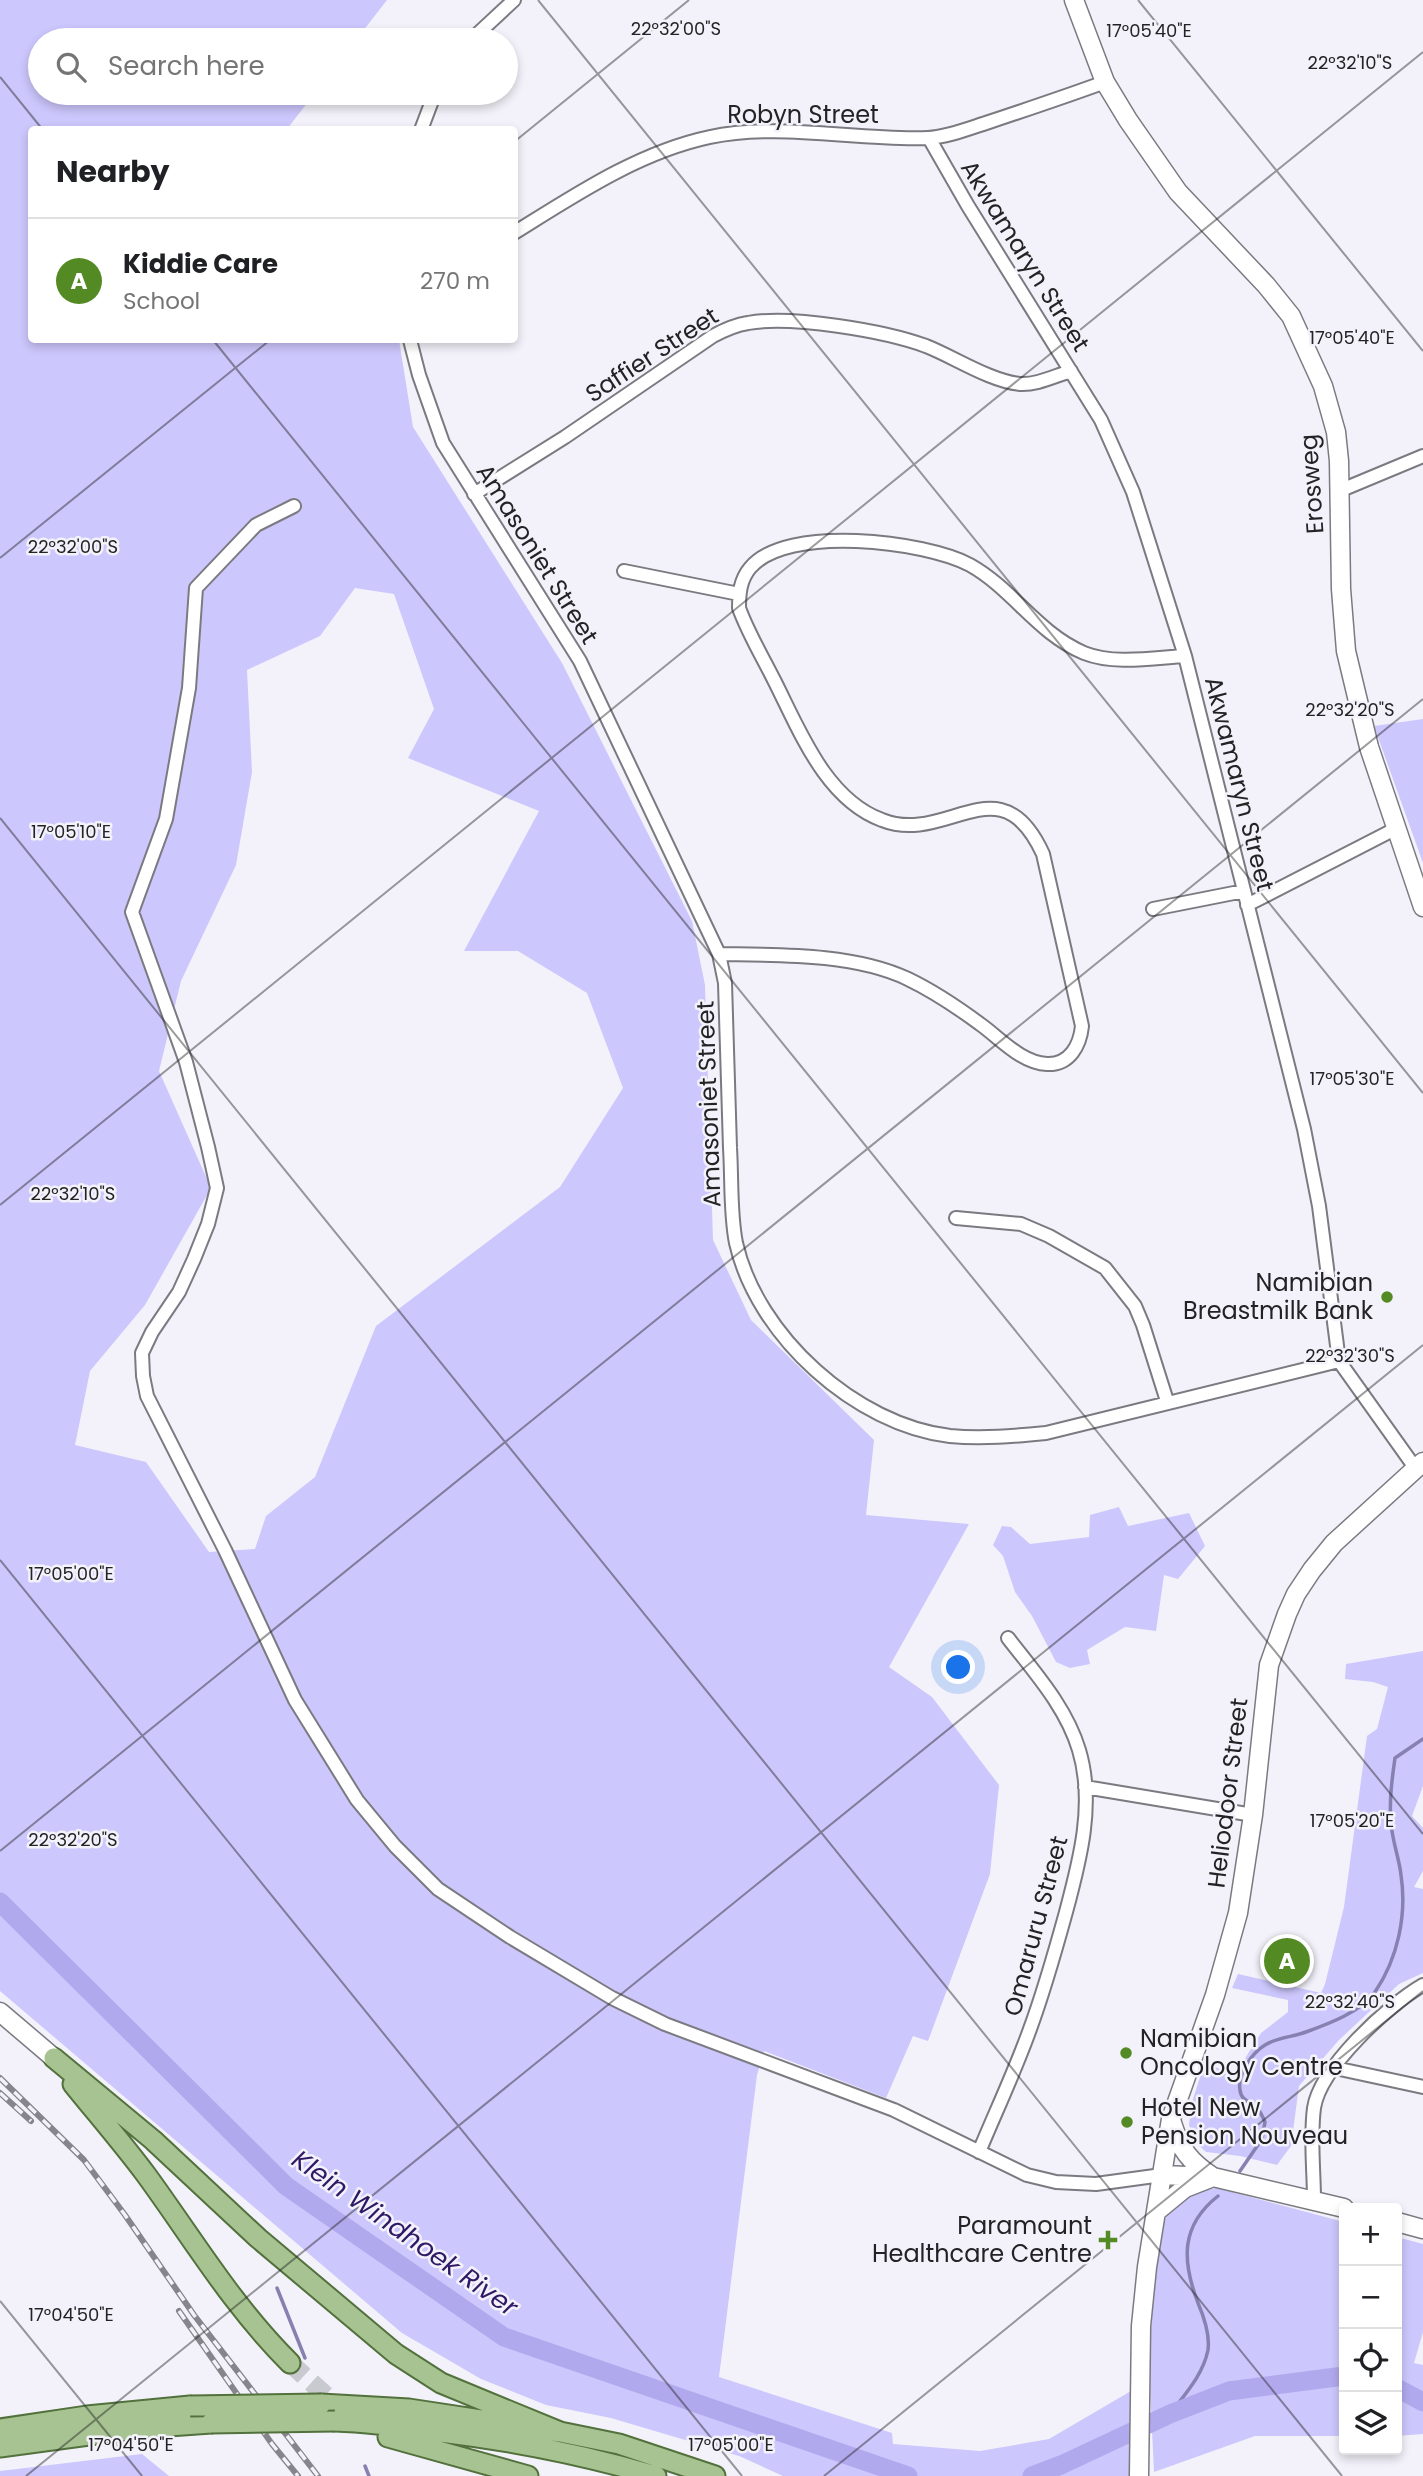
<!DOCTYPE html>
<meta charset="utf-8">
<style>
body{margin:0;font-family:Poppins,sans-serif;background:#f2f2f2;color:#202124}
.controls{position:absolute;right:21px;bottom:21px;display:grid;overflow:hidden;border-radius:7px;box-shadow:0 4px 10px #0003}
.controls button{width:63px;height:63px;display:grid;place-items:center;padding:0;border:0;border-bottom:2px solid #e0e0e0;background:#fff;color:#202124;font:35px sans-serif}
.you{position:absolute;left:959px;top:1668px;width:24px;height:24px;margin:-18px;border:5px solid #fff;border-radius:50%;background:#1a73e8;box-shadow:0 0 0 10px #1a73e833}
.badge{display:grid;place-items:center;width:46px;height:46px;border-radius:50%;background:#548a23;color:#fff;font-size:23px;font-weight:700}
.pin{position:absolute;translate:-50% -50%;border:4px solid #fff;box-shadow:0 2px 7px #0006}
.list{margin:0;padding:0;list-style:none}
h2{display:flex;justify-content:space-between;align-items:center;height:91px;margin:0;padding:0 28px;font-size:30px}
h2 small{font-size:23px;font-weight:400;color:#757577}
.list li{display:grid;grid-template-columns:46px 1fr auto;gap:21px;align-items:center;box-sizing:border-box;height:126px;padding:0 28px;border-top:2px solid #e0e0e0}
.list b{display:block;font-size:26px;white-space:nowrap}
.list p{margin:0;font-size:23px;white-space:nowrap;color:#757577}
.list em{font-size:23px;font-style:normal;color:#757577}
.icon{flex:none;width:38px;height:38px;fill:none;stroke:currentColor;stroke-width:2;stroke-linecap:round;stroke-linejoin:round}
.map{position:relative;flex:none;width:1423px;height:2476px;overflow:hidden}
.search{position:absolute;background:#fff;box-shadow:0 4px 10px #0003;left:28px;top:28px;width:490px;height:77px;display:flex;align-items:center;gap:18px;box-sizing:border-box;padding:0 24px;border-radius:38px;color:#757577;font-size:26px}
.panel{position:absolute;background:#fff;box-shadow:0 4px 10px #0003;left:28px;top:126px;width:490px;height:217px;border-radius:7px}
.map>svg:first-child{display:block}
.green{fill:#ccc7fc;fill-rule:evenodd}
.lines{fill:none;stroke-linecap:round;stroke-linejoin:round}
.stream{stroke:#8681b1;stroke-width:3.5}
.river{stroke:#b1a9ed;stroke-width:19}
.primary-tunnel{stroke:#c9c9d0;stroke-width:19;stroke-dasharray:19 10;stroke-linecap:butt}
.street-casing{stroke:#7b7a81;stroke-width:16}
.secondary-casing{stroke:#7b7a81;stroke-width:21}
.primary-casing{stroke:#52713c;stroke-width:23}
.street{stroke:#fff;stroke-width:12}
.secondary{stroke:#fff;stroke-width:18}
.primary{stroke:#a6c391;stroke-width:19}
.rail-casing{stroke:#86858b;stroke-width:6}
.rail{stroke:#f3f2fa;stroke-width:3.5;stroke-dasharray:10;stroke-linecap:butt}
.primary-bridge-casing{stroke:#52713c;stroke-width:23;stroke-linecap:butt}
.primary-bridge{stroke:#a6c391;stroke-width:19}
.ticks{fill:none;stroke:#232326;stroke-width:2;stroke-opacity:0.45}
.poi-dot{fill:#548a23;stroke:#f3f2fa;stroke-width:2.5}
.labels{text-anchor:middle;stroke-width:5;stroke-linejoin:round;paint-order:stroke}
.street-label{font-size:24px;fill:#232326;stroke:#f3f2fa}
.poi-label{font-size:24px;fill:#232326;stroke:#f3f2fa;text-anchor:end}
.water-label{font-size:26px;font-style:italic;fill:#2f1966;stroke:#f3f2fa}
.ticks-label{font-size:18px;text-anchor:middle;fill:#232326;stroke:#f3f2fa;stroke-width:5;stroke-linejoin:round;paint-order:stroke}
</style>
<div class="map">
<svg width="1423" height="2476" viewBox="0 0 1423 2476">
<rect width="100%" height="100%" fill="#f3f2fa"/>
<path class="green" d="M 0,0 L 387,0 L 356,40 L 40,40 L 40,93 L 315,93 L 287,129 L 32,130 L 32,340 L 399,340 L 413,427 L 562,663 L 692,921 L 705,985 L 713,1240 L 751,1320 L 874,1440 L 866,1515 L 969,1524 L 889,1667 L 932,1697 L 999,1785 L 990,1874 L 928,2041 L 913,2036 L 886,2098 L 764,2051 L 757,2075 L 719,2377 L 892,2433 L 893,2444 L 980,2451 L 1049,2439 L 1131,2391 L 1129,2476 L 783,2476 L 739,2456 L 611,2418 L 546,2405 L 481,2379 L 402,2333 L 0,1991 ZM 355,588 L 394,594 L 434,709 L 408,758 L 539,811 L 464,951 L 518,951 L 587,993 L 623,1088 L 560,1187 L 376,1326 L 315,1477 L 266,1516 L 255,1549 L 209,1552 L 146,1462 L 75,1445 L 90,1371 L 145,1305 L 211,1188 L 159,1071 L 181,981 L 236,865 L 252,772 L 247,670 L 320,636 Z
M 1423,719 L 1423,863 L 1374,726 Z
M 1119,1507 L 1128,1526 L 1189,1513 L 1205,1546 L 1178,1579 L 1164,1575 L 1156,1631 L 1125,1627 L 1087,1650 L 1090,1664 L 1070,1668 L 1056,1662 L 1032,1616 L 1015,1592 L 1003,1556 L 993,1545 L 1002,1526 L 1011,1527 L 1030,1544 L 1089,1537 L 1090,1515 Z
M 1423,1651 L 1423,1786 L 1412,1816 L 1423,1828 L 1423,1871 L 1414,1887 L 1423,1889 L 1423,1973 L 1399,1984 L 1339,2040 L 1299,2086 L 1291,2146 L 1277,2165 L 1240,2156 L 1206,2152 L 1195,2142 L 1189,2125 L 1191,2105 L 1205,2062 L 1234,2076 L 1261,2033 L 1288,2012 L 1288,2000 L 1232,1988 L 1238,1974 L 1321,1993 L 1325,1984 L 1344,1907 L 1367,1736 L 1377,1729 L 1388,1687 L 1373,1682 L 1345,1679 L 1346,1664 Z
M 1217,2188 L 1344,2222 L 1344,2436 L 1255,2436 L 1154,2472 L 1149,2368 L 1152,2310 L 1162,2225 L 1174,2203 L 1192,2192 Z
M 1397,2237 L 1423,2244 L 1423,2332 L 1414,2363 L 1423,2365 L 1423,2434 L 1397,2436 Z
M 142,2454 L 169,2476 L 0,2476 L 0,2471 Z"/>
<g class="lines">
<path class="stream" d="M 1240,2171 L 1262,2139 L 1265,2122 C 1263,2118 1261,2112 1257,2108 C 1251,2102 1241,2101 1240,2090 C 1237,2074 1252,2053 1265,2045 C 1278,2037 1293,2037 1306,2032 C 1328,2024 1361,2012 1375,1992 C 1398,1958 1407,1915 1401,1875 C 1399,1857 1392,1841 1391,1822 C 1389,1801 1392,1779 1395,1758 L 1423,1739
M 277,2288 L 305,2358
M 1170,2414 C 1185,2394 1203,2375 1208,2350 C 1210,2335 1204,2317 1198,2303 C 1182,2261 1180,2226 1218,2196
M 365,2466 L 369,2476"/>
<path class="river" d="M 0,1902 L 286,2186 L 504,2337 L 908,2476
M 1397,2388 L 1423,2402
M 1032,2476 L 1061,2465 L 1170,2414 L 1229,2391 L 1344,2376"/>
<path class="primary-tunnel" d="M 290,2363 L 344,2412"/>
<g class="street-casing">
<path id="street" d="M 471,40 L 514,0
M 421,130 L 435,93
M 929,138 L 968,206 L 1101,420 L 1133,492 L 1185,656 L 1304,1129 L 1319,1206 L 1339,1361 L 1416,1469
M 514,233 C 575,195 639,152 710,137 C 779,122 858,141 928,138 C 948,137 970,128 989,122 C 1028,109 1067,96 1105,82
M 410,340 L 419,375 L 443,443 L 580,661 L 719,954 L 725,983 C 727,1038 728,1093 730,1148 C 732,1179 730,1213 736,1243 C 757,1336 856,1425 950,1436 C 982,1439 1015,1436 1046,1433 L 1339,1361
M 1339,491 L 1423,456
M 474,494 L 565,437 L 713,336 C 724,330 735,325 748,323 C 791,315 885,331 926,346 C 954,357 990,381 1020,384 C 1037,385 1054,376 1071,371
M 294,506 L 256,525 L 196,588 L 189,688 L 166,819 L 132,912 L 186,1062 L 208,1147 L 217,1188 L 208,1224 L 194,1259 L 179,1292 L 152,1332 L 142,1353 L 143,1376 L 147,1396 L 225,1550 L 295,1700 L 357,1800 L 395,1846 L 438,1889 L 510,1937 L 612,1998 L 665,2024 L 894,2110 L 1027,2175 L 1056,2182 L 1096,2184 L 1162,2175
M 624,571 L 739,594
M 1247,905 L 1395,829
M 1153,909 L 1244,891
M 719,954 C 777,955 854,953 908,979 C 933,991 957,1007 980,1024 C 1000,1038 1021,1063 1047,1064 C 1070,1065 1080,1045 1082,1026 L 1043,854 C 1000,760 947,846 882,820 C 825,799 799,729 774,680 C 762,656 748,633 739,608 C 739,594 740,580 750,568 C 786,524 925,541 970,565 C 1013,589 1037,633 1084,653 C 1114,665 1153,658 1185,656
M 956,1218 L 1021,1224 L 1049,1236 L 1105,1268 L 1135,1306 L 1143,1325 L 1167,1401
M 1085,1787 L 1253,1815
M 1335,2068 L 1423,2087
M 979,2152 C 996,2111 1015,2071 1030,2029 C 1044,1991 1055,1952 1066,1912 C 1080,1860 1095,1803 1079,1750 C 1066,1707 1035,1673 1008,1638
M 1314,2200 C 1314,2171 1310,2138 1314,2108 C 1320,2068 1388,2005 1423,1985"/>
</g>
<g class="secondary-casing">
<path id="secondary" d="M 1074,0 L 1105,82 L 1128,120 L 1178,192 L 1266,285 L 1291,316 L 1323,386 L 1336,432 L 1339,461 L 1341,589 L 1346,651 L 1369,747 L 1423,907
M 0,2012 L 54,2058
M 1162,2175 L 1213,2177 L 1344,2208
M 1157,2211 L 1185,2188 L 1213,2177 C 1190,2162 1180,2149 1172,2123
M 1397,2222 L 1423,2229
M 1139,2476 L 1141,2326 L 1147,2267 L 1171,2119 L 1215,1995 L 1238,1913 L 1253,1815 L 1269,1665 L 1287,1614 L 1296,1594 L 1312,1570 L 1334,1543 L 1423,1462"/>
</g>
<g class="primary-casing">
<path id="primary" d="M 54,2058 L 153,2140 L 258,2238 L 396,2354 L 441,2383 L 560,2432
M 73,2084 C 98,2115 124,2145 147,2176 C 195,2242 232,2305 290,2363
M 321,2404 L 409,2409 L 560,2432 L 619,2444 L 715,2476
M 335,2421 C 371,2422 406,2427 441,2432 C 515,2441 585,2455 656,2476
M 0,2429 L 87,2416 L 190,2406
M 388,2437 L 528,2476
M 0,2447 L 141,2428 L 211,2423"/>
</g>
<use href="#street" class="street"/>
<use href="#secondary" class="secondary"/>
<use href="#primary" class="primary"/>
<g class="rail-casing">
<path id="rail" d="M 0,2078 L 84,2160 L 125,2215 L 194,2315 L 318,2476
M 0,2093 L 31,2121
M 179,2311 L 272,2444 L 298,2476"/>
</g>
<use href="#rail" class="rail"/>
<g class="primary-bridge-casing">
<path id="primary-bridge" d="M 190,2406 L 321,2404
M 211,2423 L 335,2421"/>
</g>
<use href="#primary-bridge" class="primary-bridge"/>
</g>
<path class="ticks" d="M 538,0 L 1423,1093M 1138,0 L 1423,351M 0,77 L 43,130M 514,142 L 689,0M 213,340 L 1423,1834M 0,558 L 270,340M 0,818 L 1342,2476M 0,1205 L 1423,52M 0,1560 L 742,2476M 0,1851 L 1423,699M 0,2301 L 142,2476M 26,2476 L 1423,1345M 824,2476 L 1423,1991"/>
<g class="poi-dot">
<circle cx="1387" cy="1297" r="7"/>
<circle cx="1126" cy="2053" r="7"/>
<circle cx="1127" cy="2122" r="7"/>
<path d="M1104.5 2229.5h7v7h7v7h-7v7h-7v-7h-7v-7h7z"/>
</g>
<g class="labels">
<g class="street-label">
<text x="803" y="123">Robyn Street</text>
<text transform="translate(1025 256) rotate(58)" y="8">Akwamaryn Street</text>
<text transform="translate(652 355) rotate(-33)" y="8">Saffier Street</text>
<text transform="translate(1312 484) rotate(-94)" y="8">Erosweg</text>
<text transform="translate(537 554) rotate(58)" y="8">Amasoniet Street</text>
<text transform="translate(1239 784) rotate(76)" y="8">Akwamaryn Street</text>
<text transform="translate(709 1104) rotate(-92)" y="8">Amasoniet Street</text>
<text transform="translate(1228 1793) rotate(-83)" y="8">Heliodoor Street</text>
<text transform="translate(1036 1926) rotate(-75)" y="8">Omaruru Street</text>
</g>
<g class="poi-label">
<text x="1373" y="1291">Namibian<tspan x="1373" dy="28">Breastmilk Bank</tspan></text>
<text x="1140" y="2047" text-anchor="start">Namibian<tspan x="1140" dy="28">Oncology Centre</tspan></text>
<text x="1141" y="2116" text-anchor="start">Hotel New<tspan x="1141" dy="28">Pension Nouveau</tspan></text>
<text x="1092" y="2234">Paramount<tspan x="1092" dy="28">Healthcare Centre</tspan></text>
</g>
<g class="water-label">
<text transform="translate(405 2233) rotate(35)" y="9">Klein Windhoek River</text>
</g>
</g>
<g class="ticks-label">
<text x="676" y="35">22°32'00"S</text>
<text x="1149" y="37">17°05'40"E</text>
<text x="1350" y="69">22°32'10"S</text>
<text x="1352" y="344">17°05'40"E</text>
<text x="73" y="553">22°32'00"S</text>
<text x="1350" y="716">22°32'20"S</text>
<text x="71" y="838">17°05'10"E</text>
<text x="1352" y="1085">17°05'30"E</text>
<text x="73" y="1200">22°32'10"S</text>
<text x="1350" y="1362">22°32'30"S</text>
<text x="71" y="1580">17°05'00"E</text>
<text x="1352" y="1827">17°05'20"E</text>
<text x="73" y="1846">22°32'20"S</text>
<text x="1350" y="2008">22°32'40"S</text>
<text x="71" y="2321">17°04'50"E</text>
<text x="131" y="2451">17°04'50"E</text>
<text x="731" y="2451">17°05'00"E</text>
</g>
</svg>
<div class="controls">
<button>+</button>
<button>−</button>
<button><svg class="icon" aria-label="locate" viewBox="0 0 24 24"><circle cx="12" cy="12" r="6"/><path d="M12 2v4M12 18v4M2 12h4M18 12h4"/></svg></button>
<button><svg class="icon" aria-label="layers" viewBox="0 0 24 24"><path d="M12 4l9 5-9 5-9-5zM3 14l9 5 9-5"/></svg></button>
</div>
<div class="you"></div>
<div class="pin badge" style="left:1287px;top:1961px">A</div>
<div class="search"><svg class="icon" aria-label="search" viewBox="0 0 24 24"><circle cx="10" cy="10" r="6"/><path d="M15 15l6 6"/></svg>Search here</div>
<section class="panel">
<h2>Nearby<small></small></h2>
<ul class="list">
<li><span class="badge">A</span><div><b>Kiddie Care</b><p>School</p></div><em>270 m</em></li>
</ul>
</section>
</div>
